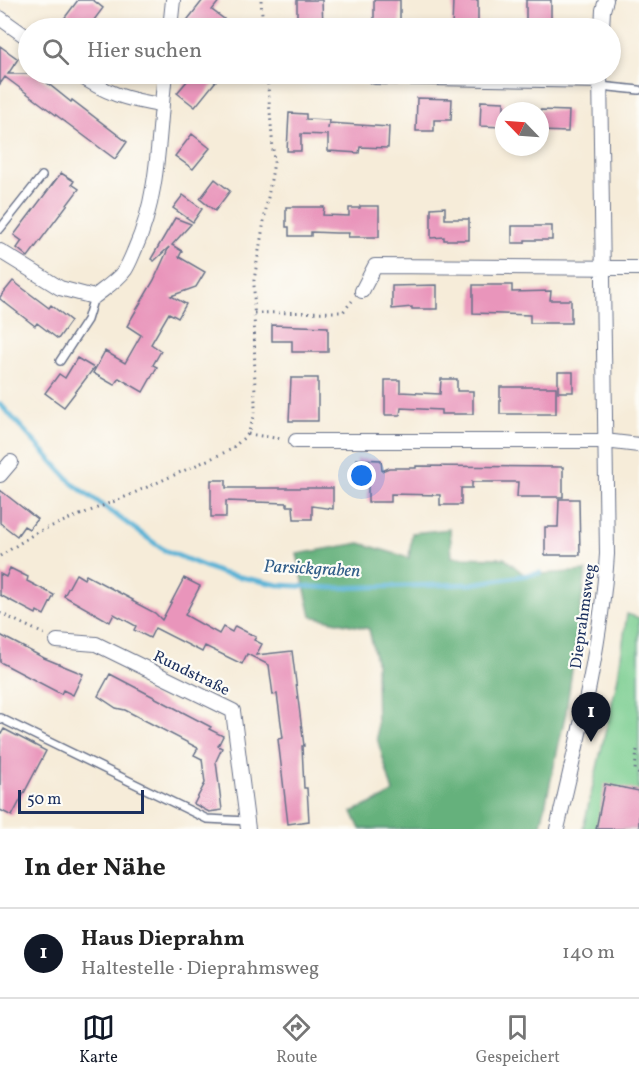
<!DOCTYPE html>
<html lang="de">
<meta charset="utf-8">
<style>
body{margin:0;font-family:Vollkorn,serif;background:#f6f6f6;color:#222}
.compass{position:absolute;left:495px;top:102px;width:54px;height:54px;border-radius:50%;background:#fff;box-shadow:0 3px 9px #0003;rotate:295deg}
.scale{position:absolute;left:18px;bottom:15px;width:126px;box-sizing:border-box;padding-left:6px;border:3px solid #1b2f5e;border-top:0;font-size:16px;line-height:21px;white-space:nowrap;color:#1b2f5e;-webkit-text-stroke:4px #fdfcf7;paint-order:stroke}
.you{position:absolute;left:362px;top:476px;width:21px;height:21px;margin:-15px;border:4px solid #fff;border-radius:50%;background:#1a73e8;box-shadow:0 0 0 9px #1a73e833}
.badge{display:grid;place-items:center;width:39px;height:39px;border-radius:50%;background:#111827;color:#fff;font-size:20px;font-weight:700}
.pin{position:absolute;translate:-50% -50px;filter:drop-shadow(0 2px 3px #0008)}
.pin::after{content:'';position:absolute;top:32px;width:21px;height:18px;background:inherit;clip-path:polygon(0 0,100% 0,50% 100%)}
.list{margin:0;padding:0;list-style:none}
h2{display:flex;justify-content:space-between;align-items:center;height:78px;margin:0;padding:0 24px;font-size:26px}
h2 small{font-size:20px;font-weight:400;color:#767676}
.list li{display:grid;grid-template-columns:39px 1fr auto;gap:18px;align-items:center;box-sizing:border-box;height:90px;padding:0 24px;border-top:2px solid #e0e0e0}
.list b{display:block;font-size:22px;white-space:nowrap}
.list p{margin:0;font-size:20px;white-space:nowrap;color:#767676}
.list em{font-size:20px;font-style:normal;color:#767676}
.icon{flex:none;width:33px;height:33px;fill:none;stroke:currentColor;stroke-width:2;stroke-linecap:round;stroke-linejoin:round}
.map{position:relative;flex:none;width:639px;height:829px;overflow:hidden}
.search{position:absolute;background:#fff;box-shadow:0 3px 9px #0003;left:18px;right:18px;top:18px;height:66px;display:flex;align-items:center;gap:15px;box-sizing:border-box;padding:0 21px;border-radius:33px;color:#767676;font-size:22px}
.sheet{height:168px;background:#fff}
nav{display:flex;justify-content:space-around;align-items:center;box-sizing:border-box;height:84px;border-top:2px solid #e0e0e0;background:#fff;font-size:16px;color:#767676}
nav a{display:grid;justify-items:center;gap:3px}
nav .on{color:#111827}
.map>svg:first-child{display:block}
.green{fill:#7cce91;stroke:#4c7e78;stroke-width:1.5}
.forest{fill:#65b17b;stroke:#40706c;stroke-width:1.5}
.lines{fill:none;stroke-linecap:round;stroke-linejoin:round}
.stream{stroke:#59b2d6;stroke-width:5}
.building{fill:#e995bb}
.service-casing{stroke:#687189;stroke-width:10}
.minor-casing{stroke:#687189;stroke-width:16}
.path{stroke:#687189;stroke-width:3;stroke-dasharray:1.5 4.5;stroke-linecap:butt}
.service{stroke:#fff;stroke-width:7}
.minor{stroke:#fff;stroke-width:14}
.labels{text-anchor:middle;stroke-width:4.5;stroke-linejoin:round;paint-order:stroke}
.street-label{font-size:16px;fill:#1b2f5e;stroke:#fdfcf7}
.water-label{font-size:18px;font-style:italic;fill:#315d88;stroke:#fdfcf7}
</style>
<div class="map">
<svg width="639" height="829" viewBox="0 0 639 829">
<rect width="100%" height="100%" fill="#fdfcf7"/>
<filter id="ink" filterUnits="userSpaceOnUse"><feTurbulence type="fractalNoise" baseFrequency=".0167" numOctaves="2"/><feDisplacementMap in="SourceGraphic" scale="12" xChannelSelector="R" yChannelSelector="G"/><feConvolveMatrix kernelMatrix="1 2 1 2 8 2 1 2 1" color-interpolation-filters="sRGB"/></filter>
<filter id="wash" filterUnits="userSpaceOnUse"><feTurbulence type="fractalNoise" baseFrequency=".008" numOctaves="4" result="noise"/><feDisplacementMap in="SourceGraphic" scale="24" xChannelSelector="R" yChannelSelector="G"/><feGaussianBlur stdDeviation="1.35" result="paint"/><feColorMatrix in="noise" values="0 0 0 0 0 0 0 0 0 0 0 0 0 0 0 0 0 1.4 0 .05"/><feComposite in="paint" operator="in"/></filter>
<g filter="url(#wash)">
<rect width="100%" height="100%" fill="#f6ecd9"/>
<path class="green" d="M 627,614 L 639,618 L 639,829 L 583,829 L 618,677 Z"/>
<path class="forest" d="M 450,529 L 452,557 L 504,558 L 525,575 L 586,571 L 566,712 L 540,829 L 360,829 L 352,812 L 384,798 L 393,792 L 377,738 L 376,661 L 369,629 L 311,616 L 297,554 L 360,543 L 409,558 L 412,533 Z"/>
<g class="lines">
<path class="stream" d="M 0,404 L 73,484 L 164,550 L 221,573 L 279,585 L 333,588 L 471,584 L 540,573"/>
</g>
<g id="blocks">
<path class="building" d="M 78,0 L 93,0 L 103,8 L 88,28 L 57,28 Z
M 203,0 L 220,0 L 212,10 L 224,19 L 225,28 L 181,28 Z
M 297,0 L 322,0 L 323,28 L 297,28 Z
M 374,0 L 400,0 L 400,28 L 374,28 Z
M 453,0 L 478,0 L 478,28 L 452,28 Z
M 526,0 L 551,0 L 551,28 L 526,28 Z
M 0,46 L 18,59 L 8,74 L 36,74 L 71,102 L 72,100 L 127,142 L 115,159 L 5,77 L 0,84 Z
M 193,74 L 206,74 L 216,81 L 195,107 L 177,93 Z
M 417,98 L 452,99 L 451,120 L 434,120 L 434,131 L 416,131 Z
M 481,101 L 504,102 L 504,127 L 480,126 Z
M 540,110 L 569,111 L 568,132 L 540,131 Z
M 289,113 L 306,114 L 306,119 L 329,120 L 328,129 L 329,123 L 389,127 L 388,148 L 360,147 L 359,153 L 328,151 L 328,135 L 301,134 L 301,151 L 287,151 Z
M 192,134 L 210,148 L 193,169 L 175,156 Z
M 61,173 L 74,181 L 72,184 L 79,189 L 28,257 L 17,248 L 22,241 L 14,235 Z
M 215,179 L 230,191 L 215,211 L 200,199 Z
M 183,195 L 202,209 L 193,222 L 173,208 Z
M 360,206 L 379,206 L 379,237 L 348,237 L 349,233 L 336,233 L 311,232 L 311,236 L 289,236 L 289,227 L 286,227 L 286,207 L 324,207 L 323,215 L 349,216 L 349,208 L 360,208 Z
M 445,207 L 445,219 L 469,219 L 469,240 L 444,240 L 444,237 L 431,238 L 431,208 Z
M 175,218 L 191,224 L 172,245 L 182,251 L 179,257 L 205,272 L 196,287 L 171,296 L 186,304 L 178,318 L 169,313 L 151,344 L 161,351 L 153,365 L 157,367 L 143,392 L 119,378 L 114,385 L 93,373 L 105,351 L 125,363 L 141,335 L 127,326 L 154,280 L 169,247 L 154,261 L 151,259 Z
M 512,226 L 552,226 L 552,240 L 525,240 L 525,243 L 512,243 Z
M 13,281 L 49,308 L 51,305 L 71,321 L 58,339 L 37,323 L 35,326 L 0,299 L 0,297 Z
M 437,285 L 437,309 L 412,309 L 412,307 L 392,309 L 392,286 Z
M 473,285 L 512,285 L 512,292 L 551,291 L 550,300 L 571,300 L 571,323 L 530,323 L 530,315 L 473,313 Z
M 272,325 L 328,327 L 328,352 L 292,352 L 292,341 L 272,341 Z
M 77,358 L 94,368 L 64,407 L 45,393 L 59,374 L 65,378 Z
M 558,372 L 573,372 L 573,392 L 558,392 Z
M 291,378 L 318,378 L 318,421 L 289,421 Z
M 441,379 L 457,379 L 457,391 L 473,391 L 473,414 L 441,414 L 441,410 L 401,408 L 400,415 L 385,415 L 385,380 L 400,380 L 400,392 L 440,394 Z
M 500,387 L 556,387 L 556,414 L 500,414 Z
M 357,459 L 381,460 L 382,471 L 389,468 L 416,468 L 416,466 L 563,467 L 563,497 L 517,497 L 518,482 L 472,482 L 472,488 L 461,488 L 461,505 L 440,505 L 440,495 L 391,494 L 391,502 L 368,502 L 368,474 L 357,474 Z
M 211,480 L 226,480 L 226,488 L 333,488 L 333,509 L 312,506 L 312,519 L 294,519 L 293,506 L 287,506 L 287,503 L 226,501 L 226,517 L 211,517 Z
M 0,490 L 37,519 L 29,529 L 24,526 L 17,536 L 0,523 Z
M 559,499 L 579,499 L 580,555 L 545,555 L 545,527 L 558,527 Z
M 10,568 L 28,577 L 27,581 L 54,595 L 44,615 L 37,611 L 36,614 L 0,595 L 0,574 L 6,577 Z
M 76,574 L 84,579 L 86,575 L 133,600 L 132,601 L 155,613 L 162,620 L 184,578 L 200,586 L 185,615 L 219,634 L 223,627 L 232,632 L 235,626 L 256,637 L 254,640 L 262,644 L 256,655 L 292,651 L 304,746 L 302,746 L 304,788 L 307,788 L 309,821 L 288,824 L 278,739 L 283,738 L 277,694 L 273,695 L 269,665 L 247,654 L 242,664 L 205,646 L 202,652 L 155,628 L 150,638 L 134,630 L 136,626 L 114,614 L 110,622 L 64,596 Z
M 0,635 L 44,658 L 83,674 L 73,695 L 63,690 L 61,694 L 0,662 Z
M 110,674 L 211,727 L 209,729 L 223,736 L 218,746 L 222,748 L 216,761 L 222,810 L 209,812 L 194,804 L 205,783 L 202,759 L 194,755 L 198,748 L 125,710 L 116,708 L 98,696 Z
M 4,729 L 46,751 L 12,816 L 0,810 L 0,736 Z
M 605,784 L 639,791 L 639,829 L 596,829 Z"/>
</g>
</g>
<g filter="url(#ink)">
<use href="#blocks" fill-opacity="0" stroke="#687189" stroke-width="1.5"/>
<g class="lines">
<g class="service-casing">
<path id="service" d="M 600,86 L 639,90
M 0,229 L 42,176
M 60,361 L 87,320 L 94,297
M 0,718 L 207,819 L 247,821"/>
</g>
<g class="minor-casing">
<path id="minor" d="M 0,18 L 28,38
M 170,28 L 173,0
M 602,28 L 603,10 L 606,0
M 78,74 C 105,93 128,100 161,105
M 375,77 L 599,81
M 0,251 L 60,288 L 94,297 C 104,289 118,280 125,270 C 129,264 132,256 135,249 C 160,194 158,132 165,74
M 362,291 L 375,266 L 639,268
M 296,441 L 605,441 L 639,445
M 0,475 L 11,462
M 57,641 L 96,644 L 233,711 L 248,829
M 557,829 C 578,738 601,648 607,554 L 600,74"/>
</g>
<path class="path" d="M 261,0 L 263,28
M 347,74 L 360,75
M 254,313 L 343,312 L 352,301
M 248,434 L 282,439
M 0,556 L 37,532 L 125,497 L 230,450 L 248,434 L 255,414 L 254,280 L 274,162 L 267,74
M 0,613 L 44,634
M 637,750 L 635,770 L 639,774"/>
<use href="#service" class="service"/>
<use href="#minor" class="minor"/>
</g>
</g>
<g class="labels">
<g class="street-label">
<text transform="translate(582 616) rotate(-82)" y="6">Dieprahmsweg</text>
<text transform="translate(192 672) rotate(26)" y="6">Rundstraße</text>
</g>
<g class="water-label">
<text transform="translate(312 568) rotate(3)" y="6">Parsickgraben</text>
</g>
</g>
</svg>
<svg class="compass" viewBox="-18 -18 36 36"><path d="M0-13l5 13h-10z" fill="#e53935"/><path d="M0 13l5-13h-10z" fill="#767676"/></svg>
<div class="scale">50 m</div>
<div class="you"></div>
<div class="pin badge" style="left:591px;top:742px">1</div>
<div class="search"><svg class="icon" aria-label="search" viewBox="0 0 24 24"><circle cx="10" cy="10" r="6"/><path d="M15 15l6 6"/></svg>Hier suchen</div>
</div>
<section class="sheet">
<h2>In der Nähe<small></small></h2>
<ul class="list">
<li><span class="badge">1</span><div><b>Haus Dieprahm</b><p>Haltestelle · Dieprahmsweg</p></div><em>140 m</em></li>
</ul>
</section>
<nav>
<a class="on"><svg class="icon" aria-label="map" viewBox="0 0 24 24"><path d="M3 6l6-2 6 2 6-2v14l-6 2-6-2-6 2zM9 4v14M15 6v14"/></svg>Karte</a>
<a><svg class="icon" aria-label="directions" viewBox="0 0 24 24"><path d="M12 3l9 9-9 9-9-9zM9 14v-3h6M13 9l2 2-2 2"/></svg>Route</a>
<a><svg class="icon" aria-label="saved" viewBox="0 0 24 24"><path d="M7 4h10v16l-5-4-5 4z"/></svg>Gespeichert</a>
</nav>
